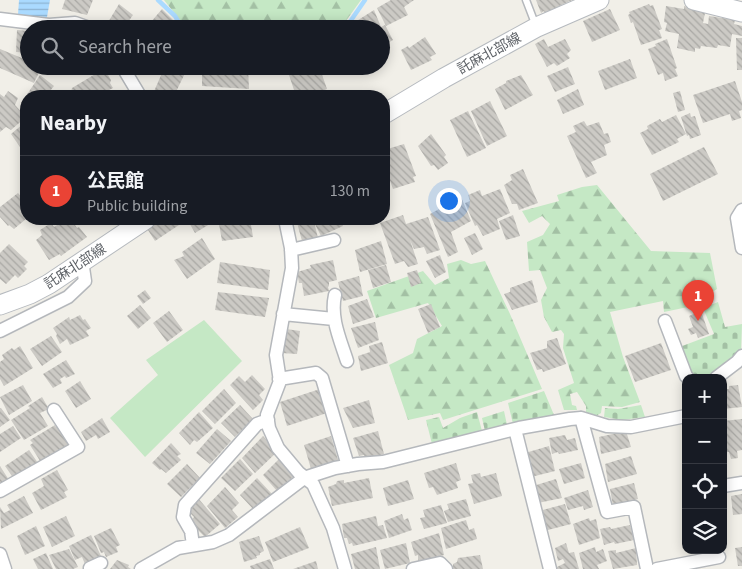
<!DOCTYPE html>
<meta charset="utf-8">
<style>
body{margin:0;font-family:"Source Sans 3","Noto Sans JP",sans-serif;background:#20242c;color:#f1f3f6}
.controls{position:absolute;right:15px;bottom:15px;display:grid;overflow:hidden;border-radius:10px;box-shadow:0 2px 12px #0003}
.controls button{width:45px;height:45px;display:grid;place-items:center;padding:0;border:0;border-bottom:1px solid #363941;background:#171b24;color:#f1f3f6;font:25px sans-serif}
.you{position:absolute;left:448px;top:200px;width:18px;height:18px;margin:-12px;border:4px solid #fff;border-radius:50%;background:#1a73e8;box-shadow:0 0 0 8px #1a73e833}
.badge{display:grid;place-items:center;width:32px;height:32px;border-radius:50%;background:#ea4335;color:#fff;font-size:16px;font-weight:700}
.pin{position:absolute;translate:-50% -41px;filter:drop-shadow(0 1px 2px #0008)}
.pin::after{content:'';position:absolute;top:26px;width:18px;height:15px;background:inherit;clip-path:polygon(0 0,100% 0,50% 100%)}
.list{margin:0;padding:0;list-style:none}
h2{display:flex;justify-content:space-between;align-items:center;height:65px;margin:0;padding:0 20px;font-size:21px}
h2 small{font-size:16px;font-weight:400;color:#9ea1a6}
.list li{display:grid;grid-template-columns:32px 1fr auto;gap:15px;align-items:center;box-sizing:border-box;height:70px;padding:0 20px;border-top:1px solid #363941}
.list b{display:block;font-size:19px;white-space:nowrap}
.list p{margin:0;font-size:16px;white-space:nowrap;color:#9ea1a6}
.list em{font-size:16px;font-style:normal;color:#9ea1a6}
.icon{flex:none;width:28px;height:28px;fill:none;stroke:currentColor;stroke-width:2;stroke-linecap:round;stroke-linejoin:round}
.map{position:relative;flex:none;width:742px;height:569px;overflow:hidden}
.search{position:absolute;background:#171b24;box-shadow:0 2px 12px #0003;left:20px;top:20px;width:370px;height:55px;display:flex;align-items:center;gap:12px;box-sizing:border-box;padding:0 18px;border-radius:28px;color:#9ea1a6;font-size:19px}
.panel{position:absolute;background:#171b24;box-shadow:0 2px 12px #0003;left:20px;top:90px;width:370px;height:135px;border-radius:20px}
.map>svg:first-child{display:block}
.grass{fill:#c5e8c5}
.forest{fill:url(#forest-firs)}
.cemetery{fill:url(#cemetery-stones)}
.water{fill:url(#water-rules)}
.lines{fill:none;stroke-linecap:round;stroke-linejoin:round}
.stream{stroke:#aadaff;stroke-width:4.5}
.building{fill:url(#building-back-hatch)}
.service-casing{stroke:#b5b8bc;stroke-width:9}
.minor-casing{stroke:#b5b8bc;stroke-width:15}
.secondary-casing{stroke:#b6babf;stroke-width:21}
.service{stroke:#fff;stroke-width:6}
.minor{stroke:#fff;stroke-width:12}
.secondary{stroke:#fff;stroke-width:19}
.labels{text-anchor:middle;stroke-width:4;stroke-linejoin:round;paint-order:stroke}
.street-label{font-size:14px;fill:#5f6368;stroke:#fff}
</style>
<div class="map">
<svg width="742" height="569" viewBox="0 0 742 569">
<defs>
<pattern id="forest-firs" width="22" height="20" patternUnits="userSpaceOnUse" patternTransform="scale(1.25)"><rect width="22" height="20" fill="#c5e8c5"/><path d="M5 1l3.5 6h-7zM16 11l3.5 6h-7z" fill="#a3c0a4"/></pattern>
<pattern id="cemetery-stones" width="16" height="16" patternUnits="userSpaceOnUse" patternTransform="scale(1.25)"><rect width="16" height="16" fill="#c5e8c5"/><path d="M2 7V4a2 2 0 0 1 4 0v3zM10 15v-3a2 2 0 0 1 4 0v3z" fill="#a3c0a4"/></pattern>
<pattern id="water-rules" width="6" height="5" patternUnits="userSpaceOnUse" patternTransform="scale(1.25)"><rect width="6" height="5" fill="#aadaff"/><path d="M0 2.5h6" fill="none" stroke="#8eb4d2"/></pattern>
<pattern id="building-back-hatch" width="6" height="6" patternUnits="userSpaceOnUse" patternTransform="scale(1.25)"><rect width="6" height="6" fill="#cccac5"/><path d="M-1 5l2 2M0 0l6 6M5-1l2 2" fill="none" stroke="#a9a8a4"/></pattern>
</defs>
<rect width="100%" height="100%" fill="#f1efe8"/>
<path class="grass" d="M 204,320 L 242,361 L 145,457 L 110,418 L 158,375 L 146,360 Z"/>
<path class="forest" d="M 164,0 L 361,0 L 340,29 L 187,29 Z
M 597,185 L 651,251 L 710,253 L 717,289 L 688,307 L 664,312 L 663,301 L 610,312 L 623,357 L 640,402 L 622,407 L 602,406 L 601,413 L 593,418 L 586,416 L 586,406 L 577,392 L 570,394 L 572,405 L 576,406 L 577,410 L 564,410 L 558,390 L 574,383 L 563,348 L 564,334 L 561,330 L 552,332 L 544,317 L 541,300 L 547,288 L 540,270 L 529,271 L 527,242 L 543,235 L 550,224 L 542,216 L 529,223 L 522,211 L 559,201 L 557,195 L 582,187 Z
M 461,260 L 471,264 L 485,261 L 510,314 L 542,389 L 443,420 L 440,413 L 408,420 L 389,365 L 413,353 L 417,339 L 442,326 L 428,303 L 376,318 L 367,291 L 423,271 L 435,285 L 449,278 L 447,264 Z"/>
<path class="cemetery" d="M 718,302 L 725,327 L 742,324 L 741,353 L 708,378 L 687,378 L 677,348 L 714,334 L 703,308 Z
M 544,391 L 554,415 L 513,424 L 508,403 Z
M 641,405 L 645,417 L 622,420 L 604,417 L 605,408 L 618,409 Z
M 504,411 L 507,425 L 485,431 L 482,418 Z
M 477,412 L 482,431 L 432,444 L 426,420 L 439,417 L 443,428 L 460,418 Z"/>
<path class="water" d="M 19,0 L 50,0 L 47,17 L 18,15 Z"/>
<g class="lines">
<path class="stream" d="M 158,0 L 175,16 L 183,29
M 345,29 L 365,0"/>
</g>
<path class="building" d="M 65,0 L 93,0 L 87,15 L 62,9 Z
M 391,0 L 414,0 L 404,7 L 408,15 L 386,26 L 377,8 Z
M 536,0 L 572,0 L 545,13 L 544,11 L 541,13 Z
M 119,4 L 133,15 L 123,29 L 104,29 Z
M 649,4 L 650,6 L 653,5 L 662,29 L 659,30 L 662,38 L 641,45 L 633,22 L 631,23 L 628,15 L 630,14 L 629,12 Z
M 666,6 L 684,9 L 684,6 L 704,10 L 703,13 L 705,13 L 703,23 L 708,24 L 709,16 L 735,20 L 734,24 L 742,26 L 742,36 L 732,34 L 730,47 L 718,45 L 717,48 L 701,46 L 700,49 L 695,48 L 695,52 L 677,48 L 679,34 L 665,31 L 667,23 L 664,22 Z
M 162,9 L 175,22 L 170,29 L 145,29 Z
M 610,9 L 620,30 L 592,42 L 583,21 Z
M 374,10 L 381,27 L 385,25 L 393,40 L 381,47 L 381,29 L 344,29 Z
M 17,30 L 29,31 L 29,53 L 16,52 Z
M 425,37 L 436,54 L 430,57 L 432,60 L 411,70 L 401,50 L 408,46 L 409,48 Z
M 736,38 L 742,38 L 742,70 L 737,70 Z
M 544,39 L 548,47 L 565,39 L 571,50 L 567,54 L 570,58 L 557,66 L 554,63 L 547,67 L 535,44 Z
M 667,39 L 677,68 L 675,69 L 678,76 L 665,81 L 663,73 L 658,75 L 648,49 L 656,46 L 655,44 Z
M 0,49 L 29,61 L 29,66 L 42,66 L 34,83 L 0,68 Z
M 630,59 L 637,78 L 605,90 L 598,71 Z
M 165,66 L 183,66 L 187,69 L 174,96 L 152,96 Z
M 319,66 L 327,89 L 311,96 L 296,96 L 289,75 Z
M 248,67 L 249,89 L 202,86 L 202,69 Z
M 568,67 L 575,84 L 555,92 L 547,76 Z
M 102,70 L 105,70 L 111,80 L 110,83 L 113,88 L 97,96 L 73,96 L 71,92 L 72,88 Z
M 40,75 L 54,86 L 46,96 L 26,96 L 26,104 L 22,102 Z
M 521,75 L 533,95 L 505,110 L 495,89 L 506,83 L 506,81 Z
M 735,81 L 742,102 L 742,110 L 739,111 L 741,118 L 732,121 L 730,114 L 703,123 L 693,95 Z
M 578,89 L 584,105 L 563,114 L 557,100 Z
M 8,91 L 18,98 L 15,105 L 26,117 L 11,130 L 6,127 L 0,132 L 0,94 L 4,97 Z
M 680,91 L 685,110 L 678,112 L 673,93 Z
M 490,101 L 507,136 L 487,146 L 471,111 Z
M 468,111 L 486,148 L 467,157 L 450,120 Z
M 690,113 L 691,117 L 695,116 L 701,135 L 690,139 L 689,135 L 687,136 L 681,117 Z
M 676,115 L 686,134 L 677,139 L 679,142 L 652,155 L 640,133 L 648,129 L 647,126 L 660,119 L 662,122 Z
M 584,121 L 587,126 L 599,122 L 604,134 L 608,133 L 611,142 L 604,145 L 607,155 L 591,162 L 597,173 L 586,178 L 567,136 L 576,132 L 573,126 Z
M 23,124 L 26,127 L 26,142 L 20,147 L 11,134 Z
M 431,134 L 446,155 L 444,157 L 448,163 L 438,170 L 434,165 L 431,166 L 418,146 Z
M 404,144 L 416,176 L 413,177 L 415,182 L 393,189 L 384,164 L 384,150 Z
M 704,147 L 718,174 L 663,201 L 650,174 Z
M 523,169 L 538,203 L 519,210 L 517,204 L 512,204 L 504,185 L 512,180 L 510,175 Z
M 384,170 L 389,186 L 388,188 L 384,190 Z
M 500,189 L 510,213 L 497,219 L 500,229 L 483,236 L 477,225 L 475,226 L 465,203 L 470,201 L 468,195 L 480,190 L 482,196 Z
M 18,193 L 26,202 L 26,219 L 14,229 L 9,225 L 8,226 L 0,217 L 0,207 Z
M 461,197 L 471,221 L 451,232 L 458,252 L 448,257 L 430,214 Z
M 403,215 L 406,224 L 428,217 L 440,250 L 427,254 L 424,247 L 414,249 L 410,240 L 418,264 L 408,267 L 404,261 L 395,264 L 380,223 Z
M 513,215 L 520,236 L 506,240 L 499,221 Z
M 67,219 L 71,219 L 77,228 L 79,227 L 87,237 L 61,256 L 60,254 L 49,260 L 36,240 L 42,235 L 40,230 L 51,223 L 54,227 Z
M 158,219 L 175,219 L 179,225 L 155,241 L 146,227 Z
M 187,219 L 218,219 L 195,233 Z
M 250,219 L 253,237 L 222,241 L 219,224 Z
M 296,219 L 320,219 L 314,222 L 323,219 L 340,219 L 343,226 L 321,236 L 314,222 L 318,238 L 302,241 Z
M 475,233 L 483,249 L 472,255 L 464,238 Z
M 202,238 L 215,259 L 187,279 L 174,260 L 184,256 L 182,252 Z
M 381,241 L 387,264 L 360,272 L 355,250 Z
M 9,244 L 28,262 L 24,266 L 27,269 L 18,278 L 15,275 L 6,284 L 0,279 L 0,253 Z
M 440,255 L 446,272 L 435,278 L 426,261 Z
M 333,260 L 337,280 L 329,282 L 329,286 L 328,287 L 329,291 L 304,296 L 302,283 L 299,283 L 297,272 L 311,268 L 310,265 Z
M 220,262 L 270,270 L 268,290 L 217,283 Z
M 386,265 L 391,282 L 373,288 L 368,270 Z
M 417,270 L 421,283 L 411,287 L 407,273 Z
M 359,276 L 363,296 L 343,301 L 338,282 Z
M 532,280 L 538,302 L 512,310 L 504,294 L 510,292 L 510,288 Z
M 145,290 L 151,298 L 143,304 L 137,296 Z
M 218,292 L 269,298 L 265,317 L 215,310 Z
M 367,299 L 374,317 L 353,324 L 348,306 Z
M 431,304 L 440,327 L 428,333 L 418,309 Z
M 140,305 L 151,318 L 138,329 L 127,316 Z
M 169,311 L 183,330 L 167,342 L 153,323 Z
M 701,311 L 709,334 L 698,338 L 696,333 L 691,335 L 688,329 L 693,327 L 689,316 Z
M 80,315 L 83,320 L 85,319 L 91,328 L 86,331 L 89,336 L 70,345 L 67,339 L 60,344 L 56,336 L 57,334 L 53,328 L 69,317 L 70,320 Z
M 375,322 L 379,340 L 358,348 L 351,328 Z
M 286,329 L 300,331 L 297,354 L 281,353 Z
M 51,336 L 62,352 L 42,366 L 30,349 Z
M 557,338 L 566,364 L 543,372 L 542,369 L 537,370 L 530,353 L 547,348 L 547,341 Z
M 382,342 L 388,363 L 361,371 L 358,356 L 370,352 L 369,346 Z
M 661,343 L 671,370 L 635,382 L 625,356 Z
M 20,346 L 33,368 L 4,386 L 0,379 L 0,362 L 4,359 L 2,355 L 12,348 L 14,350 Z
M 66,360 L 75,374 L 66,378 L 65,376 L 60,379 L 62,383 L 53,388 L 43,374 Z
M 252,375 L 265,389 L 259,395 L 263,400 L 253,410 L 230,385 L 239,376 L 245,382 Z
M 80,381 L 91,399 L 76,408 L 65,391 Z
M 23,385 L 32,401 L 9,415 L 0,397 Z
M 738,385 L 742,407 L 723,409 L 723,389 L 729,389 L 729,386 Z
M 224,389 L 236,403 L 215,424 L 202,411 Z
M 320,389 L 327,413 L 287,426 L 280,402 Z
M 42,397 L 49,409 L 40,413 L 48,426 L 24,440 L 11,420 L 30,408 L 28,406 Z
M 369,400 L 375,423 L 353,428 L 343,408 Z
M 240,405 L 253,419 L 235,437 L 221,423 Z
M 0,408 L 1,408 L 10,420 L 0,427 Z
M 199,412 L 213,428 L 197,442 L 194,440 L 190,445 L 179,433 Z
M 102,418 L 110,432 L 98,439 L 96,435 L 86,441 L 81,432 Z
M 742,419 L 742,450 L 737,451 L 738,458 L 731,459 L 729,452 L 723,452 L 723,421 Z
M 55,425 L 56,427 L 58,426 L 70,444 L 42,464 L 30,445 L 33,443 L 30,440 Z
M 13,426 L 21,438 L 0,452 L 0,434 Z
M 217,429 L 231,441 L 210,464 L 196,453 Z
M 378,431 L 384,454 L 365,460 L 364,455 L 359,456 L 353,438 Z
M 626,431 L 631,447 L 601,454 L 599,437 Z
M 565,435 L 567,440 L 575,438 L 578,450 L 559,454 L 558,452 L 552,454 L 549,438 Z
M 263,436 L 277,452 L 255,473 L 242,458 Z
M 331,436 L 338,460 L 311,469 L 304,445 Z
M 171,443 L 181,454 L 177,456 L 181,460 L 166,473 L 161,469 L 160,470 L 152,463 Z
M 549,446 L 555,471 L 531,477 L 525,453 Z
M 29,450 L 38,463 L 14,479 L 5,466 Z
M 631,456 L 637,474 L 608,482 L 605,464 Z
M 280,458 L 295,475 L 277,491 L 263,475 Z
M 240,459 L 253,474 L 235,491 L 221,478 Z
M 456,463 L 461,480 L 456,482 L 458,488 L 437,495 L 433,487 L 429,488 L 424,473 Z
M 581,463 L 585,478 L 564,484 L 559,469 Z
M 187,464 L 200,478 L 181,497 L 167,484 Z
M 0,466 L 9,480 L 0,486 Z
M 57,470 L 68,490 L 64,492 L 67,497 L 41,510 L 32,493 L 44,486 L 41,479 Z
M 480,473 L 481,477 L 496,473 L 502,496 L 474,504 L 468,484 L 473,483 L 471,475 Z
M 257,478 L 272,494 L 254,510 L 240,495 Z
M 369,478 L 373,498 L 332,506 L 328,487 L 336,484 L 337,481 L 344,480 L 344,483 Z
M 556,479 L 562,498 L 538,503 L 533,486 Z
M 408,480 L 414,499 L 388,506 L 383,488 Z
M 634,483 L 638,499 L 613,506 L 610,489 Z
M 225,487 L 239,503 L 232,510 L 238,517 L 225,528 L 207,506 Z
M 588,490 L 593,507 L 584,510 L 583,506 L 568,510 L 564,498 Z
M 742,494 L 742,514 L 733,515 L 731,496 Z
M 24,496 L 33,513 L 1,529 L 0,507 L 4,513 L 10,510 L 7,505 Z
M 198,498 L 220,524 L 205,537 L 190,522 L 194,517 L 186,509 Z
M 466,499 L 471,516 L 448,522 L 444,511 L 449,509 L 447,504 Z
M 565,504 L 571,524 L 544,531 L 539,511 Z
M 441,505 L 447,523 L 424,529 L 420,518 L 425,517 L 423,510 Z
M 402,514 L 404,520 L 408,518 L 412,530 L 389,538 L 384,521 Z
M 66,516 L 75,536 L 52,547 L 43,527 Z
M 376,516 L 378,526 L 383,525 L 387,538 L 353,546 L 352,543 L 349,544 L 347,538 L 344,538 L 342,524 Z
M 589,518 L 590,521 L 596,519 L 600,538 L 579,545 L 573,524 Z
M 466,520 L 469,530 L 474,528 L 477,539 L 446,549 L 441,528 Z
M 630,525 L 634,540 L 615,544 L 614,542 L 604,545 L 600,529 L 610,527 L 611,529 Z
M 36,526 L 45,546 L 25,555 L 17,536 Z
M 300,527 L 309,548 L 273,562 L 265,542 Z
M 111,528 L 120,545 L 116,547 L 118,552 L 106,557 L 104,552 L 101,553 L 94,536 Z
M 439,533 L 444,555 L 418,562 L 418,555 L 415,556 L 411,542 Z
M 91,535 L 101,556 L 85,564 L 82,557 L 75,560 L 69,546 Z
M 259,536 L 264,551 L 260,553 L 260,555 L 256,556 L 257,558 L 244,562 L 239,542 Z
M 406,543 L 410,563 L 385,569 L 380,550 Z
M 566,543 L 569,553 L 574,552 L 579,569 L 557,569 L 557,567 L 565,563 L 563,559 L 558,561 L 555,548 Z
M 376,547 L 380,569 L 355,569 L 351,554 Z
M 595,547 L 596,552 L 603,549 L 607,561 L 597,565 L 599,569 L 583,569 L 579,553 Z
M 742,547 L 742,566 L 738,566 L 735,548 Z
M 636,548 L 637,565 L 613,569 L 608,551 L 616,550 L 616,553 Z
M 69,549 L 78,567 L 73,569 L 56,569 L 49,555 Z
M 46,553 L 53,569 L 38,569 L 33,559 Z
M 480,555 L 483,569 L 453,569 L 453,564 L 457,562 L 458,558 Z
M 270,559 L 274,569 L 251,569 L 250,566 Z
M 117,560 L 129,565 L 128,567 L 131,569 L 110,569 Z
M 316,561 L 318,569 L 293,569 Z"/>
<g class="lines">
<g class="service-casing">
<path id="service" d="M 526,0 L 536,26"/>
</g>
<g class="minor-casing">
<path id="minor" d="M 0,19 L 49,25 L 75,23 L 92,29
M 122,66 L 140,96
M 742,210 L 737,218 L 742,248
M 285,219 L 291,248 L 292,268 L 276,355 L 280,381 L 267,415 L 269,428 L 278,448 L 299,473 L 313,484 L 333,528 L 345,569
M 291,250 L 334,240
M 335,295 C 330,318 340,339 347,361
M 283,314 L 334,319
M 665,321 L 686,376 L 688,378
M 0,331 L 68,297 L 85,281 L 82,261
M 716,378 L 737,362 L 742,356
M 279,379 L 316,373 L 322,378 L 348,466
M 581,418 L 607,512 L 634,507 L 647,569
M 515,429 L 550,569
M 723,486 L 742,483
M 0,491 L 78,447 L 54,410
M 193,545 L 191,531 L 183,517 L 185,505 L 257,424 L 268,420
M 0,554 L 5,569
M 90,568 L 101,563
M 141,569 L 178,548 L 213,542 L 229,535 L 304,478 L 335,468 L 358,464 L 383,462 L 519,428 L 570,419 L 581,418 L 607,426 L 631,427 L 686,416
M 413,569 L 440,563 L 446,569
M 657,569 L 719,557"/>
</g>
<g class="secondary-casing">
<path id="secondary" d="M 694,0 L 742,12
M 384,114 L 444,78 L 537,27 L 599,0
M 0,305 L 30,294 L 49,284 L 146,219"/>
</g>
<use href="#service" class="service"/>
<use href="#minor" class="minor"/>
<use href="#secondary" class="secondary"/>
</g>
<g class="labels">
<g class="street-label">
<text transform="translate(489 53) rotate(-29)" y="5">託麻北部線</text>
<text transform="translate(75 266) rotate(-33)" y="5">託麻北部線</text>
</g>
</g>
</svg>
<div class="controls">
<button>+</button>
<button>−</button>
<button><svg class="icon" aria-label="locate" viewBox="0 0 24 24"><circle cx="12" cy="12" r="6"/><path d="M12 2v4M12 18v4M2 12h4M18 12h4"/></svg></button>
<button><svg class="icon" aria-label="layers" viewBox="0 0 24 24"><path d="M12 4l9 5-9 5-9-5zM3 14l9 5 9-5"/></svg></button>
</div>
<div class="you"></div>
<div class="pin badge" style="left:698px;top:321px">1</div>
<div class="search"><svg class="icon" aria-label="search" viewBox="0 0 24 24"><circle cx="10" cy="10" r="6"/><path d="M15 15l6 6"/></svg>Search here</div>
<section class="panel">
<h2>Nearby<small></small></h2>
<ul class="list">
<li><span class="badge">1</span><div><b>公民館</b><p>Public building</p></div><em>130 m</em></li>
</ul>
</section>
</div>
